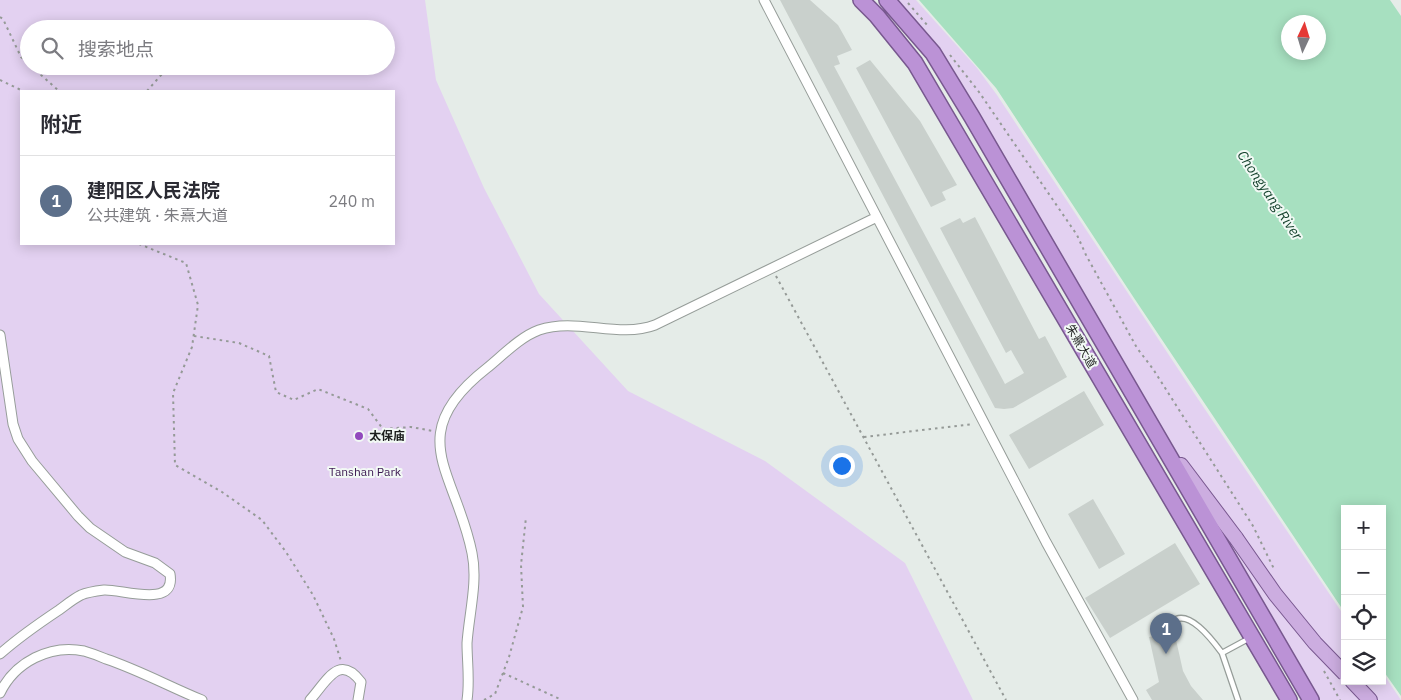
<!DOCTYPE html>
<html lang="zh">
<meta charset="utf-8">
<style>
body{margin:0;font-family:"IBM Plex Sans","Noto Sans SC",sans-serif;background:#f2f2f3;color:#2b2b33}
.controls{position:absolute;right:15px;bottom:15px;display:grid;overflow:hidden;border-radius:0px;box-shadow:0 2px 12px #0003}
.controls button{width:45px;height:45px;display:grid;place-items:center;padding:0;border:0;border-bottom:1px solid #e1e1e2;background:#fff;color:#2b2b33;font:25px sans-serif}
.compass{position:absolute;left:1281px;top:15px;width:45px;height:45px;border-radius:50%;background:#fff;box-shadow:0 2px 12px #0003;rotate:4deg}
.you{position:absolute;left:841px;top:465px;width:18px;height:18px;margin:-12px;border:4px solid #fff;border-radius:50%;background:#1a73e8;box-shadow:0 0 0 8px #1a73e833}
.badge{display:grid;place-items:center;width:32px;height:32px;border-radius:50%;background:#924abd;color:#fff;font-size:16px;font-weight:700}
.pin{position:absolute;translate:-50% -41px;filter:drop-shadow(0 1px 2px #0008)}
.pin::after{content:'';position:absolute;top:26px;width:18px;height:15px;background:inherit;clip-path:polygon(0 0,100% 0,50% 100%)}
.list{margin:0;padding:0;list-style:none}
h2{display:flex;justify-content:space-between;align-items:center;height:65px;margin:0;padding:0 20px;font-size:21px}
h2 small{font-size:16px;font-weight:400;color:#7c7c81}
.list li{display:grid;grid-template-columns:32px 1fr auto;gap:15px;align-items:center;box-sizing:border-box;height:90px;padding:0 20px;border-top:1px solid #e1e1e2}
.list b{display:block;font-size:19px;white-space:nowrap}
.list p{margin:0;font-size:16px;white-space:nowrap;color:#7c7c81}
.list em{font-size:16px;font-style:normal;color:#7c7c81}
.icon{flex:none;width:28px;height:28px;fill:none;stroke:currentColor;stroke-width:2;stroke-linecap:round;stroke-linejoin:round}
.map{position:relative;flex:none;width:1401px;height:700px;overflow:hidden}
.search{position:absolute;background:#fff;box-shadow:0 2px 12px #0003;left:20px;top:20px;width:375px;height:55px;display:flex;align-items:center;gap:12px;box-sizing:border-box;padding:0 18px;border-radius:28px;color:#7c7c81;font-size:19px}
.panel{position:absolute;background:#fff;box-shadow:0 2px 12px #0003;left:20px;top:90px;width:375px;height:155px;border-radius:0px}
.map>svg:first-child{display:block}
.green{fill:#e3d1f1;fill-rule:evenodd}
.water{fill:#a7e0c0;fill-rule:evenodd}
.building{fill:#c9d0cc}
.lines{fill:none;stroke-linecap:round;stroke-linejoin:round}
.service-casing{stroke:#969d99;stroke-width:7}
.minor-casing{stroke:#969d99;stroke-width:11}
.primary-casing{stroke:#78588f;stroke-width:16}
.trunk-casing{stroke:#78588f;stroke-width:18}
.path{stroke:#959a97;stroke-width:2;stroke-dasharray:2.5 4;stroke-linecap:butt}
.service{stroke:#fff;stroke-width:4.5}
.minor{stroke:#fff;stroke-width:9}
.primary{stroke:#ccade0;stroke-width:14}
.trunk{stroke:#bb92d6;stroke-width:15}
.primary-bridge-casing{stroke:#78588f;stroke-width:16;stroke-linecap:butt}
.primary-bridge{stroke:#ccade0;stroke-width:14}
.poi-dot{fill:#924abd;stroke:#f2f9f5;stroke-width:2}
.labels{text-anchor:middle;stroke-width:4;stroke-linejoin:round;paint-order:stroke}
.street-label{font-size:12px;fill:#1c1f1d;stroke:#f2f9f5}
.poi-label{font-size:12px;font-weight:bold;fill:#1c1f1d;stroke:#f2f9f5;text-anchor:start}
.park-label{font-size:12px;fill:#3c1952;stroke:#f2f9f5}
.water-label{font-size:14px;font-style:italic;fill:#17442f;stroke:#f2f9f5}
</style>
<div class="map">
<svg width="1401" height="700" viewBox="0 0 1401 700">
<rect width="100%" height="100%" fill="#e5ece8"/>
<path class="green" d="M 0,0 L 425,0 L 436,80 L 484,188 L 539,294 L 628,391 L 765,461 L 905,563 L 973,700 L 0,700 ZM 29,29 L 386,29 L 386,66 L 29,66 ZM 21,91 L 394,91 L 394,244 L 21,244 Z
M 892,0 L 916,0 L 977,68 L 997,95 L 1194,393 L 1345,617 L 1345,681 L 1382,681 L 1382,672 L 1401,700 L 1320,700 L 1172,444 L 1057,254 Z"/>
<path class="water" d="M 919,0 L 1390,0 L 1401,16 L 1401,696 L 1382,669 L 1382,509 L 1345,509 L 1345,613 L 1134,298 L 996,88 ZM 1288,22 L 1318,22 L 1318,52 L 1288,52 Z"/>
<path class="building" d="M 780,0 L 810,0 L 838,25 L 852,50 L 837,56 L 840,64 L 834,66 L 1005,384 L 1024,373 L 1011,350 L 1006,353 L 940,228 L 960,218 L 963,223 L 975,217 L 1039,339 L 1045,336 L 1067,377 L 1013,408 L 1004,409 L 995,408 Z
M 870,60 L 920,121 L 957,185 L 942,192 L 946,200 L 931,207 L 856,68 Z
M 1084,391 L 1104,425 L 1029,469 L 1009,435 Z
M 1093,499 L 1125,554 L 1099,569 L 1068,514 Z
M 1175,543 L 1200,584 L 1110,638 L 1085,598 Z
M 1174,631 L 1183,671 L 1191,686 L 1203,700 L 1152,700 L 1146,690 L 1159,682 L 1149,637 Z"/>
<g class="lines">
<g class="service-casing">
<path id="service" d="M 1172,622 C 1188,607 1213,641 1222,653
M 1238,700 L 1222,653 L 1248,639"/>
</g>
<g class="minor-casing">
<path id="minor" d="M 764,0 L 1046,542 L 1133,700
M 0,335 L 13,424 L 18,439 L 32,461 L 78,516 L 90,528 L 125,552 L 155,563 L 170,574 C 176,609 122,589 104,590 C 96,591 88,592 81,595 C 73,599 66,605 59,610 C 38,624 18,638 0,654
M 0,693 C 15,662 50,644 84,651 C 91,653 99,656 106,659 C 139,670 170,687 202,700
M 310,700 C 327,681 339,653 361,682 L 358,700
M 467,700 C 470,681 467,662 467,643 C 469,614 478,582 472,553 C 456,472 401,435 487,368 C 503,355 520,337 539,330 C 577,317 618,339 655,325 L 877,217"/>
</g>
<g class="primary-casing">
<path id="primary" d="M 1181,465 L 1236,538
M 1352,681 L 1370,700"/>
</g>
<g class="trunk-casing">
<path id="trunk" d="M 861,0 L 877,16 L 915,63 L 1289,700
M 887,0 L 933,53 L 972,117 L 1311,700"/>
</g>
<path class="path" d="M 908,3 L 928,26
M 0,17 L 3,19 L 21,57 L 29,64
M 950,55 L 979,92 L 1077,235 L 1086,255 L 1137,348 L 1153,369 L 1253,526 L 1275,571
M 31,66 L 59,91
M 0,80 L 23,91
M 147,91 L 169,66
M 139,244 L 186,263 L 198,305 L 192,347 L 173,393 L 175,465 L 222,492 L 262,520 L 286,552 L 313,595 L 334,639 L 341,661
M 776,276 L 1006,700
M 194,336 L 239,343 L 269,356 L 276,392 L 294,400 L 318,389 L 368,409 L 383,429 L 411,427 L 433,431
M 864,437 L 973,424
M 1324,671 L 1340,700
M 503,673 L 562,700
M 484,700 L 495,694 L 509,657 L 523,607 L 521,565 L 526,517"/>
<use href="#service" class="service"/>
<use href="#minor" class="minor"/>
<use href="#primary" class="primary"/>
<use href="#trunk" class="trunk"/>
<g class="primary-bridge-casing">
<path id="primary-bridge" d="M 1236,538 L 1275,594 L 1315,643 L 1345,674"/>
</g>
<use href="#primary-bridge" class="primary-bridge"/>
</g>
<circle class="poi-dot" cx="359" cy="436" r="5"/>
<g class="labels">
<g class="street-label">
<text transform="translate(1081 346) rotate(60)" y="4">朱熹大道</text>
</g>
<g class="poi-label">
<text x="369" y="440">太保庙</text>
</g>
<g class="park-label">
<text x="365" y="476">Tanshan Park</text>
</g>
<g class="water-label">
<text transform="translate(1270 195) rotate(56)" y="5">Chongyang River</text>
</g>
</g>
</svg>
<div class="controls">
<button>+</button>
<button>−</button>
<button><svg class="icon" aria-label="locate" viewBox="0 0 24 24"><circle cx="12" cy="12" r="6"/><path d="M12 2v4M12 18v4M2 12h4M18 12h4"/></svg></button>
<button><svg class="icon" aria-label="layers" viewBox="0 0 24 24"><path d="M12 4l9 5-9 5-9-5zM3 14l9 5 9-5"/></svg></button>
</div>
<svg class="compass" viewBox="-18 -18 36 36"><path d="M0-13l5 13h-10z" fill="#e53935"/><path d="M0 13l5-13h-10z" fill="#7c7c81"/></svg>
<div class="you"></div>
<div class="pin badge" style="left:1166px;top:654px;background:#5c6f8a">1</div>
<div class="search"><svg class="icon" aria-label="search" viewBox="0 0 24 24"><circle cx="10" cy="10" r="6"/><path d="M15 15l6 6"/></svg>搜索地点</div>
<section class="panel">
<h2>附近<small></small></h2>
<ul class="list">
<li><span class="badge" style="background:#5c6f8a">1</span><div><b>建阳区人民法院</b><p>公共建筑 · 朱熹大道</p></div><em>240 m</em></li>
</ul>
</section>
</div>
